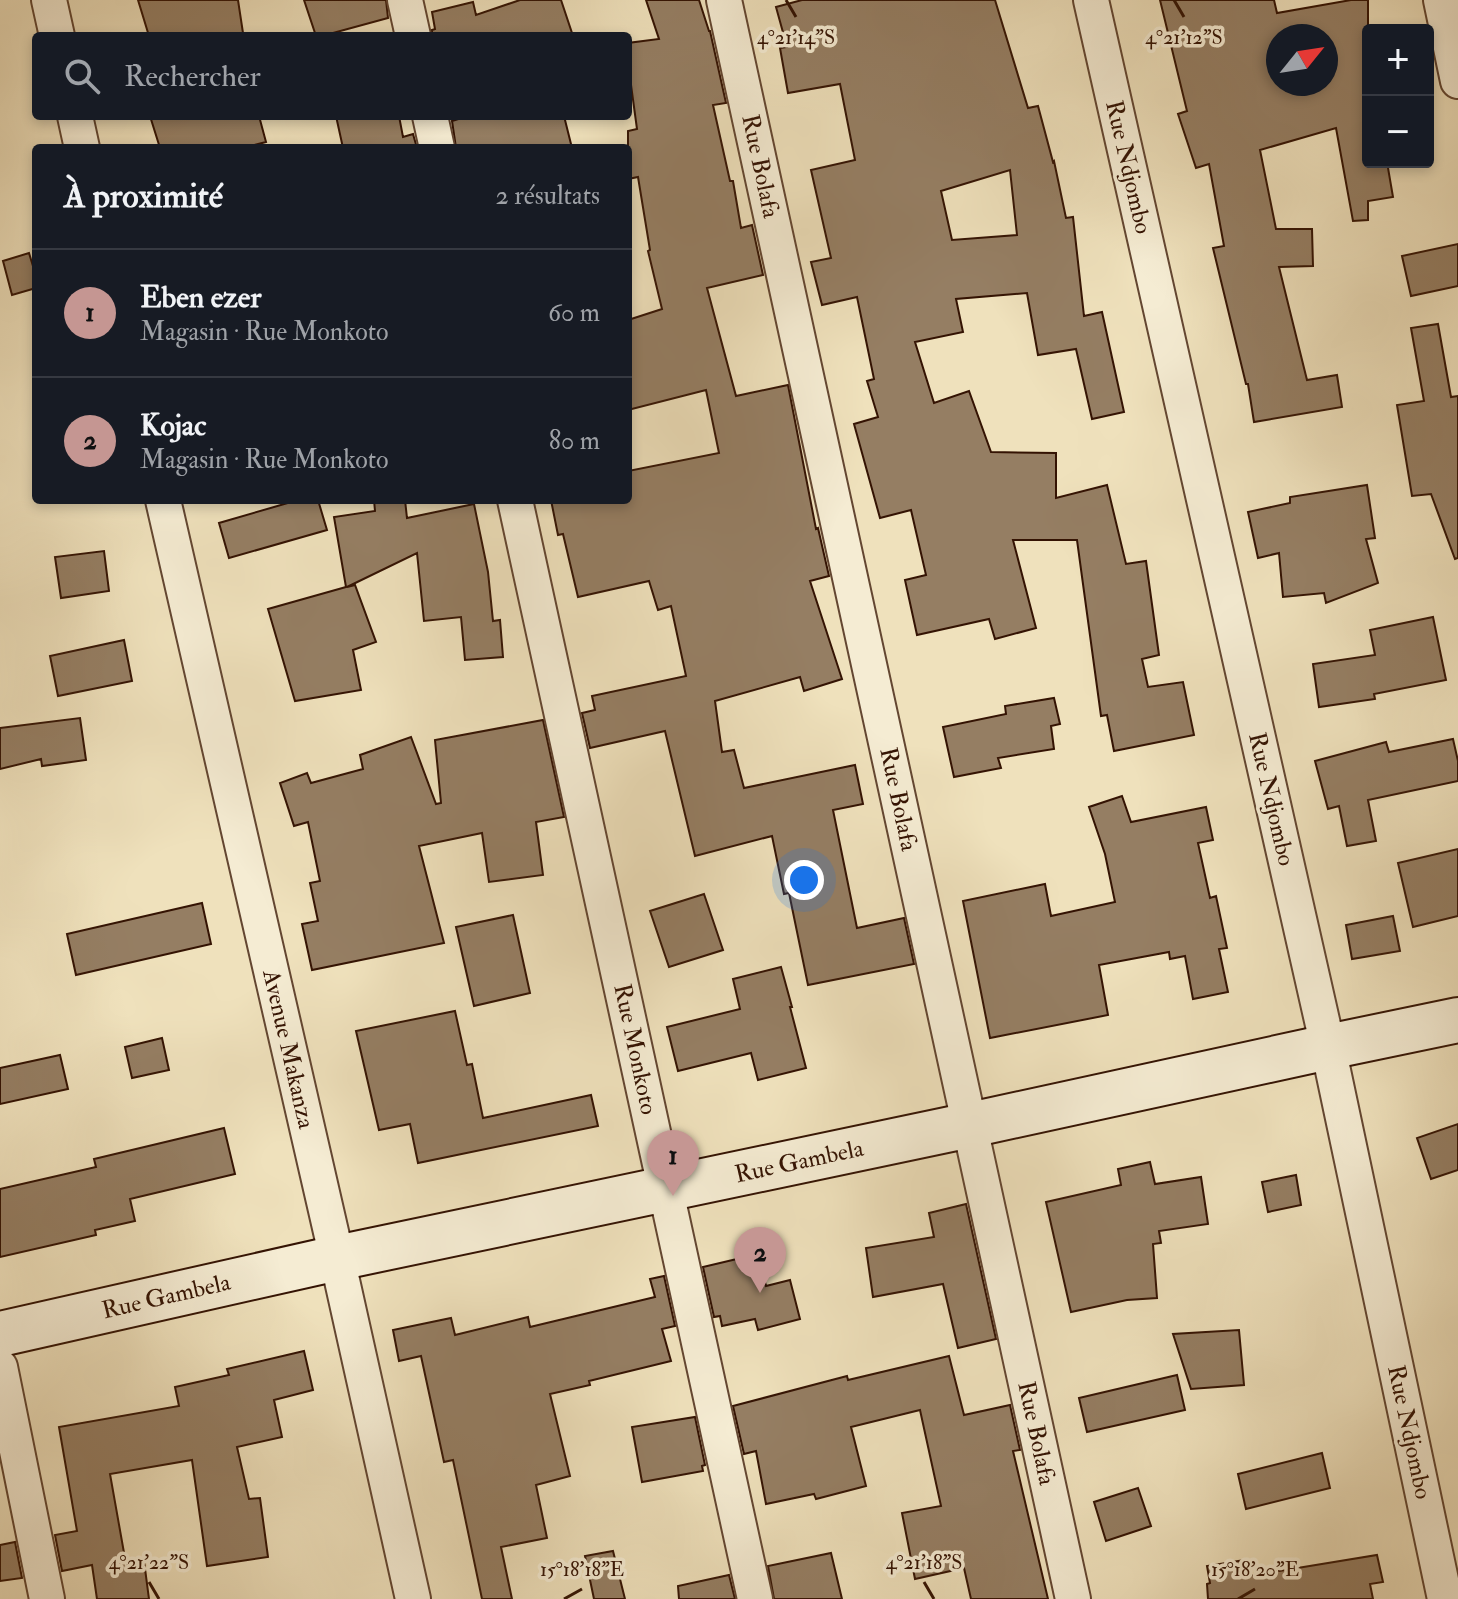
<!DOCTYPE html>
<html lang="fr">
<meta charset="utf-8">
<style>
body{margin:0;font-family:"IM FELL Double Pica",serif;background:#20242c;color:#f1f3f6}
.controls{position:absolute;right:24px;top:24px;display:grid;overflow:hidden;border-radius:8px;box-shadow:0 4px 12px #0003}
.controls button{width:72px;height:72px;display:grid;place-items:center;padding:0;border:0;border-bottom:2px solid #363941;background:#171b24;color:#f1f3f6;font:40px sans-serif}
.compass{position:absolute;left:1266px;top:24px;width:72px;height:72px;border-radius:50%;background:#171b24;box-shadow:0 4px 12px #0003;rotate:60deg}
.you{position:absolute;left:804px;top:880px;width:28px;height:28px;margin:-20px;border:6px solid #fff;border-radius:50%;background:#1a73e8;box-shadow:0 0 0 12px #1a73e833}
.badge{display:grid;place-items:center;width:52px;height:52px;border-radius:50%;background:#c59692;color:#111;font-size:26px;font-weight:700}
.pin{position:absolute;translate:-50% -66px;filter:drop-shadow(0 2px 4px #0008)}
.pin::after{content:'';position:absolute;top:42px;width:28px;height:24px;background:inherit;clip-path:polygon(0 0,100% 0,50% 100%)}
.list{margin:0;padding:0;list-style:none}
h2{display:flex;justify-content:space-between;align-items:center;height:104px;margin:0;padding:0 32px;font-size:34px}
h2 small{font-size:26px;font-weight:400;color:#9ea1a6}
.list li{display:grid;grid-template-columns:52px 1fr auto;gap:24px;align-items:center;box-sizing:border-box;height:128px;padding:0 32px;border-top:2px solid #363941}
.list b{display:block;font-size:30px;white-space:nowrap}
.list p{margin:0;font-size:26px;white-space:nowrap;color:#9ea1a6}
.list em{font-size:26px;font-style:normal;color:#9ea1a6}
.icon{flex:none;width:44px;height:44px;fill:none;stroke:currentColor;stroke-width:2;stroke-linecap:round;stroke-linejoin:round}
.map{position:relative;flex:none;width:1458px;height:1599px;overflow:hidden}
.search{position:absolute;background:#171b24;box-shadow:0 4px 12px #0003;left:32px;top:32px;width:600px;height:88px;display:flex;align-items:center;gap:20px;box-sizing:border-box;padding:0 28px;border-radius:8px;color:#9ea1a6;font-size:30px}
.panel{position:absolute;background:#171b24;box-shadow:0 4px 12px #0003;left:32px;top:144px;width:600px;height:360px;border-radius:8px}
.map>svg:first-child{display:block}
.building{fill:#957e63;stroke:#341303;stroke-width:2;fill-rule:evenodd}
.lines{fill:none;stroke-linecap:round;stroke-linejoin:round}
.street-casing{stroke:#634631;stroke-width:38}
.secondary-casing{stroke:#341303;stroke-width:48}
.street{stroke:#f5ecd3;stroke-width:34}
.secondary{stroke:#f5ecd3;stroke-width:44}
.ticks{fill:none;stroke:#341303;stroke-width:3}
.labels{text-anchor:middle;stroke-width:7;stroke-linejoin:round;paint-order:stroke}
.street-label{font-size:24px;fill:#341303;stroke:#f5ecd3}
.ticks-label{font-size:20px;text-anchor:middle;fill:#341303;stroke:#f5ecd3;stroke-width:7;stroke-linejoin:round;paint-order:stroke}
</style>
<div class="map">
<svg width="1458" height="1599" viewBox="0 0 1458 1599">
<rect width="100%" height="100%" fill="#efe1bc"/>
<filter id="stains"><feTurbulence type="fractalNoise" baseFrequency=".0025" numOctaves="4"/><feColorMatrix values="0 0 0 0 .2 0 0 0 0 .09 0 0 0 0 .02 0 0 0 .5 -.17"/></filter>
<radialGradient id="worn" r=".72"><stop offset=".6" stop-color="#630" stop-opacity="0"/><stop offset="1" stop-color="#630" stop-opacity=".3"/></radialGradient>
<path class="building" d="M 138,0 L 238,0 L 243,33 L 220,36 L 149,36 Z
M 304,0 L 386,0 L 388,18 L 322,36 L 316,36 Z
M 520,0 L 561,0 L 573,36 L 432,36 L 432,30 L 435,29 L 432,12 L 473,2 L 476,15 Z
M 646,0 L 699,0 L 709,31 L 710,31 L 726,103 L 713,105 L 730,181 L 733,181 L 741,228 L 752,225 L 763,275 L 707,288 L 736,396 L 788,385 L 816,529 L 818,528 L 829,576 L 810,581 L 842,679 L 804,691 L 800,677 L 715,701 L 722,752 L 734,750 L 744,788 L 855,765 L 863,804 L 833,810 L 857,928 L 904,918 L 914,964 L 808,985 L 789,893 L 784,894 L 772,836 L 695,856 L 665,731 L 590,748 L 582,713 L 595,710 L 592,696 L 686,676 L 671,606 L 658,610 L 649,581 L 578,597 L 563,534 L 558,535 L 551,500 L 628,500 L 628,471 L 719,453 L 706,390 L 628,410 L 628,320 L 662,309 L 648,251 L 650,250 L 638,177 L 628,179 L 628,131 L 637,129 L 628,63 L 628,43 L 659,39 Z
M 802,0 L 995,0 L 1028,108 L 1038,106 L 1053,162 L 1054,161 L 1066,218 L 1073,217 L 1084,316 L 1102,312 L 1124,412 L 1092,419 L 1076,349 L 1038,355 L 1027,293 L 956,299 L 963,332 L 915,342 L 934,403 L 969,391 L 991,452 L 1056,453 L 1056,498 L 1107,485 L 1126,564 L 1146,561 L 1159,655 L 1142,659 L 1148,687 L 1183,682 L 1194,735 L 1114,751 L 1107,715 L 1101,716 L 1077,540 L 1013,540 L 1036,628 L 995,639 L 989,619 L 917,635 L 905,580 L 926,575 L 911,510 L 880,518 L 854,424 L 878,417 L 867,381 L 874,379 L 857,297 L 822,305 L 811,262 L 831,258 L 811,170 L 855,160 L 840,84 L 788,93 L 780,48 L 787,47 L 776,7 ZM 1010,170 L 1017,235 L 952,240 L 941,191 Z
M 1160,0 L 1274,0 L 1277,13 L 1351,0 L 1368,0 L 1368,162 L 1387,162 L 1393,197 L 1368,201 L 1368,220 L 1353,221 L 1336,128 L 1260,150 L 1276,229 L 1312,229 L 1313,266 L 1279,267 L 1307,380 L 1337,375 L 1342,407 L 1254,422 L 1248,384 L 1246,384 L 1213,248 L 1224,246 L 1209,164 L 1196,168 L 1178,114 L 1187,111 ZM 1278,36 L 1326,36 L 1326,84 L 1278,84 Z
M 150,116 L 259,116 L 266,142 L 243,148 L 160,148 Z
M 336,116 L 399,116 L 403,137 L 413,134 L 417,148 L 343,148 Z
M 468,116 L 564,116 L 572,148 L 456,148 L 452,121 Z
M 1458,244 L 1458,286 L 1411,296 L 1402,256 Z
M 29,253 L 36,276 L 36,288 L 12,295 L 3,261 Z
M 1438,324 L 1451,397 L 1458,396 L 1458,558 L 1455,559 L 1431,494 L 1412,496 L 1397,405 L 1424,401 L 1411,328 Z
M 1367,485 L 1375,538 L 1366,539 L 1378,583 L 1326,603 L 1324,593 L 1283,597 L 1279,553 L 1258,558 L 1248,512 L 1290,503 L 1290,497 Z
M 298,500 L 318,500 L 327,530 L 229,558 L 219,523 Z
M 374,500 L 405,500 L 407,518 L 474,504 L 488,572 L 493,621 L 500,620 L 503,657 L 465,660 L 461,617 L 424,621 L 417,553 L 347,587 L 355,585 L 376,642 L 353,650 L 361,690 L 295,701 L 268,609 L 346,587 L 334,517 L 375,511 Z
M 104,551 L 109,591 L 61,598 L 55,557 Z
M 1433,617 L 1446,680 L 1374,694 L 1375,699 L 1319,707 L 1313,664 L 1375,655 L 1370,630 Z
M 124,640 L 132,681 L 58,696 L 50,656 Z
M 1054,698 L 1060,724 L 1051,726 L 1054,749 L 998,758 L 1001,768 L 954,777 L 943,727 L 1006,714 L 1005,706 Z
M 80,718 L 86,760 L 42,766 L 41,759 L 0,769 L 0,728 Z
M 543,720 L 564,817 L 536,822 L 543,875 L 489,882 L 482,833 L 419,846 L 444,943 L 312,970 L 302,924 L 318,921 L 310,883 L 320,881 L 308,822 L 294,826 L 280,783 L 307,773 L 311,783 L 363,769 L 360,755 L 411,737 L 436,804 L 441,803 L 435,740 Z
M 1453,739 L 1458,761 L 1458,781 L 1368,800 L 1376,841 L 1347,846 L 1339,806 L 1328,809 L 1315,761 L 1386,742 L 1389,752 Z
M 1122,796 L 1131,822 L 1206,807 L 1213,840 L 1198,843 L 1210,898 L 1216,896 L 1227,948 L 1219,949 L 1228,992 L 1193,999 L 1185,956 L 1170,959 L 1169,952 L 1099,965 L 1108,1015 L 990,1038 L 963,901 L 1045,884 L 1051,916 L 1115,902 L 1105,854 L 1089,807 Z
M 1458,849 L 1458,916 L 1413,927 L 1398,863 Z
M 704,894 L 723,950 L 669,967 L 650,911 Z
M 202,903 L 211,944 L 76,975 L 67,934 Z
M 513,915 L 530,993 L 474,1006 L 456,927 Z
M 1393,916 L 1400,951 L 1352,959 L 1346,925 Z
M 781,967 L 792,1007 L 790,1007 L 806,1068 L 758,1080 L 751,1053 L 678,1071 L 667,1027 L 740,1009 L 733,979 Z
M 455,1011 L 467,1065 L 472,1064 L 483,1118 L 591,1095 L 598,1126 L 418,1163 L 410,1124 L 379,1130 L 356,1031 Z
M 162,1038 L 169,1070 L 132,1078 L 125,1047 Z
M 60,1055 L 68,1089 L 0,1104 L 0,1068 Z
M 1458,1124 L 1458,1170 L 1431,1179 L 1417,1138 Z
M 224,1128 L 235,1174 L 130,1199 L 135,1221 L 95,1230 L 96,1235 L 0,1257 L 0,1189 L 96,1167 L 94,1159 Z
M 1150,1162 L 1155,1184 L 1201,1177 L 1208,1224 L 1159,1231 L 1161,1243 L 1153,1244 L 1157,1298 L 1127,1300 L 1071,1312 L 1046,1202 L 1121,1185 L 1118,1169 Z
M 1296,1175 L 1301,1205 L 1268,1212 L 1262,1182 Z
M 966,1204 L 996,1339 L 958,1348 L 943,1284 L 873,1297 L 866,1248 L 934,1237 L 929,1213 Z
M 758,1254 L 766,1286 L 790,1280 L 800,1319 L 758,1330 L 755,1319 L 722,1326 L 720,1316 L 714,1317 L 703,1267 Z
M 664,1276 L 675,1326 L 662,1329 L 671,1361 L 589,1381 L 590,1385 L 550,1394 L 570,1476 L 536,1485 L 547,1538 L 501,1547 L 512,1599 L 482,1599 L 453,1460 L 444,1462 L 421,1356 L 399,1361 L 393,1330 L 451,1318 L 455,1335 L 528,1317 L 530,1327 L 655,1297 L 650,1279 Z
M 1239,1330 L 1244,1385 L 1191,1389 L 1173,1334 Z
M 304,1351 L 313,1390 L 274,1400 L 282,1437 L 237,1447 L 249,1499 L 260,1498 L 268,1557 L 207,1566 L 192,1460 L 110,1474 L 126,1564 L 144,1561 L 149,1599 L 97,1599 L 92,1565 L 62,1571 L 55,1535 L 77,1531 L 59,1427 L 179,1406 L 175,1387 L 229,1375 L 227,1369 Z
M 949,1356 L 964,1415 L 1010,1405 L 1020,1450 L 1013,1451 L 1048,1599 L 971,1599 L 964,1568 L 915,1579 L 902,1513 L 941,1506 L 920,1410 L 851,1427 L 866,1486 L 816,1499 L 814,1494 L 766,1504 L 756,1451 L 744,1454 L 733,1406 L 847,1376 L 848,1380 Z
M 1177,1375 L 1185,1410 L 1087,1432 L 1079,1398 Z
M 695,1417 L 705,1465 L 702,1466 L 703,1471 L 642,1482 L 632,1427 Z
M 1322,1453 L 1330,1488 L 1246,1509 L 1238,1474 Z
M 1138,1488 L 1151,1526 L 1106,1541 L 1094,1502 Z
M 15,1542 L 22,1578 L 0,1581 L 0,1545 Z
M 613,1551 L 625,1599 L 594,1599 L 585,1556 Z
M 831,1553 L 842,1599 L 774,1599 L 768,1566 Z
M 1377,1555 L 1383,1582 L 1370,1584 L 1373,1599 L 1208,1599 L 1207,1584 L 1210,1583 L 1207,1566 L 1245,1560 L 1248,1576 Z
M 729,1575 L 735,1599 L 679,1599 L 678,1586 Z"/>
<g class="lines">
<g class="street-casing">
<path id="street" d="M 49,0 L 57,36
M 405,0 L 413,36
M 724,0 L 1073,1599
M 1091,0 L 1328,1047 L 1445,1599
M 1441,0 L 1458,81
M 75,116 L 82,148
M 430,116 L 437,148
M 163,500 L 337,1258 L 413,1599
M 515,500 L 755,1599
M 0,1367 L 47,1599"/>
</g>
<g class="secondary-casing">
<path id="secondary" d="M 0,1334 L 337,1258 L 970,1125 L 1328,1047 L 1458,1020"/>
</g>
<use href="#street" class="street"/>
<use href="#secondary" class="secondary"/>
</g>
<path class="ticks" d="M 786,0 L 796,17M 1174,0 L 1184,17M 149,1582 L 159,1599M 924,1582 L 934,1599M 564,1599 L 582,1589M 1238,1599 L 1255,1589"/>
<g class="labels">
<g class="street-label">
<text transform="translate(761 166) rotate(78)" y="8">Rue Bolafa</text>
<text transform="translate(1129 167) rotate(77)" y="8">Rue Ndjombo</text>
<text transform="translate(899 799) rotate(78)" y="8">Rue Bolafa</text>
<text transform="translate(1272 799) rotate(77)" y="8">Rue Ndjombo</text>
<text transform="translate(289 1049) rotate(77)" y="8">Avenue Makanza</text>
<text transform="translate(636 1049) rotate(78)" y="8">Rue Monkoto</text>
<text transform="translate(799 1161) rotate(-12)" y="8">Rue Gambela</text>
<text transform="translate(166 1296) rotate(-13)" y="8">Rue Gambela</text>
<text transform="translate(1410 1432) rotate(78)" y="8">Rue Ndjombo</text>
<text transform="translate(1037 1433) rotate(78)" y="8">Rue Bolafa</text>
</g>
</g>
<g class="ticks-label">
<text x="796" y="44">4°21'14"S</text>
<text x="1184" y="44">4°21'12"S</text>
<text x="149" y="1569">4°21'22"S</text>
<text x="924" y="1569">4°21'18"S</text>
<text x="582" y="1576">15°18'18"E</text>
<text x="1255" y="1576">15°18'20"E</text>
</g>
<rect width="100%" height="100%" filter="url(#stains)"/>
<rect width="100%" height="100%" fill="url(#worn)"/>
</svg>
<div class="controls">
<button>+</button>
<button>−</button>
</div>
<svg class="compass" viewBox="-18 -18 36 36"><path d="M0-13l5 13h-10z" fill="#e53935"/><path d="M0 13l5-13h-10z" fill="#9ea1a6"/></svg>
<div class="you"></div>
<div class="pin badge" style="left:673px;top:1196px">1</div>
<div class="pin badge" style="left:760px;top:1293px">2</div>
<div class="search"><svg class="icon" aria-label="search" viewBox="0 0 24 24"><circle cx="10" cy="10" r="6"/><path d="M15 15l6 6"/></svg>Rechercher</div>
<section class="panel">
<h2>À proximité<small>2 résultats</small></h2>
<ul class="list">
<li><span class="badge">1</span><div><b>Eben ezer</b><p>Magasin · Rue Monkoto</p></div><em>60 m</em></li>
<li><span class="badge">2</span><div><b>Kojac</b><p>Magasin · Rue Monkoto</p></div><em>80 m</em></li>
</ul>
</section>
</div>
